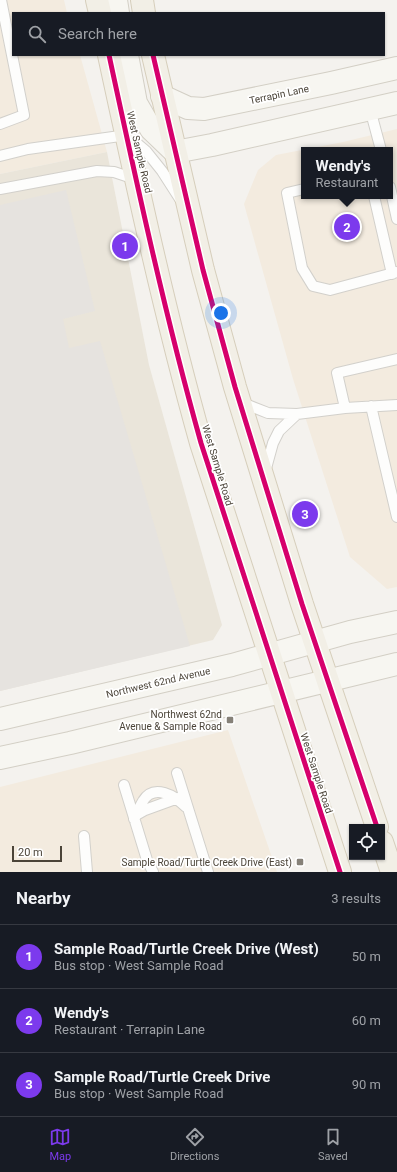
<!DOCTYPE html>
<meta charset="utf-8">
<style>
body{margin:0;font-family:Roboto,sans-serif;background:#20242c;color:#f1f3f6}
.controls{position:absolute;right:12px;bottom:12px;display:grid;overflow:hidden;border-radius:0px;box-shadow:0 1px 3px #0004}
.controls button{width:36px;height:36px;display:grid;place-items:center;padding:0;border:0;border-bottom:1px solid #363941;background:#171b24;color:#f1f3f6;font:20px sans-serif}
.scale{position:absolute;left:12px;bottom:10px;width:50px;box-sizing:border-box;padding-left:4px;border:2px solid #4b4439;border-top:0;font-size:11px;line-height:14px;white-space:nowrap;color:#4b4439;-webkit-text-stroke:3px #fff;paint-order:stroke}
.you{position:absolute;left:221px;top:313px;width:14px;height:14px;margin:-10px;border:3px solid #fff;border-radius:50%;background:#1a73e8;box-shadow:0 0 0 6px #1a73e833}
.badge{display:grid;place-items:center;width:26px;height:26px;border-radius:50%;background:#7c3aed;color:#fff;font-size:13px;font-weight:700}
.pin{position:absolute;translate:-50% -50%;border:2px solid #fff;box-shadow:0 1px 4px #0006}
.popup{position:absolute;left:301px;top:147px;width:92px;height:52px;box-sizing:border-box;display:grid;place-content:center;border-radius:0px;background:#171b24;filter:drop-shadow(0 1px 3px #0005);font-size:13px;white-space:nowrap;color:#9ea1a6}
.popup b{font-size:15px;color:#f1f3f6}
.popup::after{content:'';position:absolute;left:50%;top:100%;margin-left:-8px;border:8px solid transparent;border-top-color:#171b24}
.list{margin:0;padding:0;list-style:none}
h2{display:flex;justify-content:space-between;align-items:center;height:52px;margin:0;padding:0 16px;font-size:17px}
h2 small{font-size:13px;font-weight:400;color:#9ea1a6}
.list li{display:grid;grid-template-columns:26px 1fr auto;gap:12px;align-items:center;box-sizing:border-box;height:64px;padding:0 16px;border-top:1px solid #363941}
.list b{display:block;font-size:15px;white-space:nowrap}
.list p{margin:0;font-size:13px;white-space:nowrap;color:#9ea1a6}
.list em{font-size:13px;font-style:normal;color:#9ea1a6}
.icon{flex:none;width:22px;height:22px;fill:none;stroke:currentColor;stroke-width:2;stroke-linecap:round;stroke-linejoin:round}
.map{position:relative;flex:none;width:397px;height:872px;overflow:hidden}
.search{position:absolute;background:#171b24;box-shadow:0 1px 3px #0004;left:12px;right:12px;top:12px;height:44px;display:flex;align-items:center;gap:10px;box-sizing:border-box;padding:0 14px;border-radius:0px;color:#9ea1a6;font-size:15px}
.sheet{height:244px;background:#171b24}
nav{display:flex;justify-content:space-around;align-items:center;box-sizing:border-box;height:56px;border-top:1px solid #363941;background:#171b24;font-size:11px;color:#9ea1a6}
nav a{display:grid;justify-items:center;gap:2px}
nav .on{color:#7c3aed}
.map>svg:first-child{display:block}
.commercial{fill:#f3ebdf;fill-rule:evenodd}
.education{fill:#eae5da}
.parking{fill:#e6e3df}
.lines{fill:none;stroke-linecap:round;stroke-linejoin:round}
.lane-casing{stroke:#d2d0cb;stroke-width:12}
.secondary-casing{stroke:#d3cfc5;stroke-width:24}
.primary-casing{stroke:#d6cebb;stroke-width:24}
.lane{stroke:#fdfdfc;stroke-width:10}
.secondary{stroke:#f7f6f1;stroke-width:22}
.primary{stroke:#f2efe6;stroke-width:22}
.cycleway-casing{stroke:#fff;stroke-width:8}
.cycleway{stroke:#d6006c;stroke-width:5}
.poi-dot{fill:#868178;stroke:#fff;stroke-width:1.5}
.labels{text-anchor:middle;stroke-width:3.5;stroke-linejoin:round;paint-order:stroke}
.street-label{font-size:10px;fill:#4b4439;stroke:#fff}
.poi-label{font-size:10px;fill:#4b4439;stroke:#fff;text-anchor:end}
</style>
<div class="map">
<svg width="397" height="872" viewBox="0 0 397 872">
<rect width="100%" height="100%" fill="#f4f2ee"/>
<path class="commercial" d="M 0,0 L 64,0 L 67,13 L 13,13 L 13,55 L 80,55 L 107,152 L 0,174 Z
M 397,129 L 397,587 L 387,589 L 350,557 L 293,379 L 244,204 L 258,170 L 276,155 L 343,142 ZM 304,150 L 390,150 L 390,196 L 304,196 Z
M 228,730 L 277,872 L 0,872 L 0,787 Z"/>
<path class="education" d="M 107,152 L 149,365 L 222,625 L 213,640 L 0,691 L 0,174 Z"/>
<path class="parking" d="M 66,190 L 95,311 L 63,319 L 69,348 L 100,341 L 190,646 L 0,691 L 0,205 Z"/>
<g class="lines">
<g class="lane-casing">
<path id="lane" d="M 370,109 L 381,150
M 0,124 L 24,115 L 1,0
M 0,156 L 28,149 L 127,135 L 146,151 L 162,171 L 180,199
M 390,187 L 397,219
M 0,189 L 97,171 L 114,172 L 135,179
M 304,189 L 287,193 L 302,268 L 313,286 L 330,290 L 397,272
M 374,196 L 392,274
M 240,402 L 268,413 L 297,414 L 279,431 L 273,443 L 265,472
M 371,406 L 397,517
M 345,408 L 337,373 L 397,359
M 297,414 L 345,408 L 397,405
M 177,773 L 208,872
M 124,785 L 147,860 L 153,872
M 138,814 L 145,810 L 178,798
M 134,819 C 138,813 139,807 143,801 C 154,783 175,796 186,807
M 84,836 L 87,872"/>
</g>
<g class="secondary-casing">
<path id="secondary" d="M 116,0 L 118,13
M 127,55 L 136,103 L 151,129 L 175,152 L 212,145 L 397,103
M 162,96 L 188,108 L 204,109 L 331,83 L 397,68
M 0,719 L 232,665 L 350,632 L 397,622
M 0,758 L 70,743 L 397,664"/>
</g>
<g class="primary-casing">
<path id="primary" d="M 97,0 L 100,13
M 142,0 L 144,13
M 109,55 C 137,185 165,315 201,443 L 340,872
M 153,55 L 203,270 L 235,387 L 302,604 L 377,827
M 382,842 L 392,872"/>
</g>
<use href="#lane" class="lane"/>
<use href="#secondary" class="secondary"/>
<use href="#primary" class="primary"/>
<g class="cycleway-casing">
<path id="cycleway" d="M 109,55 C 137,185 165,315 201,443 L 340,872
M 153,55 L 203,270 L 235,387 L 302,604 L 377,827"/>
</g>
<use href="#cycleway" class="cycleway"/>
</g>
<g class="poi-dot">
<rect x="226" y="716" width="8" height="8" rx="2"/>
<rect x="296" y="858" width="8" height="8" rx="2"/>
</g>
<g class="labels">
<g class="street-label">
<text transform="translate(279 94) rotate(-12)" y="4">Terrapin Lane</text>
<text transform="translate(140 152) rotate(77)" y="4">West Sample Road</text>
<text transform="translate(218 465) rotate(73)" y="4">West Sample Road</text>
<text transform="translate(158 682) rotate(-13)" y="4">Northwest 62nd Avenue</text>
<text transform="translate(317 773) rotate(72)" y="4">West Sample Road</text>
</g>
<g class="poi-label">
<text x="222" y="718">Northwest 62nd<tspan x="222" dy="12">Avenue &amp; Sample Road</tspan></text>
<text x="292" y="866">Sample Road/Turtle Creek Drive (East)</text>
</g>
</g>
</svg>
<div class="controls">
<button><svg class="icon" aria-label="locate" viewBox="0 0 24 24"><circle cx="12" cy="12" r="6"/><path d="M12 2v4M12 18v4M2 12h4M18 12h4"/></svg></button>
</div>
<div class="scale">20 m</div>
<div class="you"></div>
<div class="pin badge" style="left:125px;top:246px">1</div>
<div class="pin badge" style="left:347px;top:227px">2</div>
<div class="popup"><b>Wendy's</b>Restaurant</div>
<div class="pin badge" style="left:305px;top:514px">3</div>
<div class="search"><svg class="icon" aria-label="search" viewBox="0 0 24 24"><circle cx="10" cy="10" r="6"/><path d="M15 15l6 6"/></svg>Search here</div>
</div>
<section class="sheet">
<h2>Nearby<small>3 results</small></h2>
<ul class="list">
<li><span class="badge">1</span><div><b>Sample Road/Turtle Creek Drive (West)</b><p>Bus stop · West Sample Road</p></div><em>50 m</em></li>
<li><span class="badge">2</span><div><b>Wendy's</b><p>Restaurant · Terrapin Lane</p></div><em>60 m</em></li>
<li><span class="badge">3</span><div><b>Sample Road/Turtle Creek Drive</b><p>Bus stop · West Sample Road</p></div><em>90 m</em></li>
</ul>
</section>
<nav>
<a class="on"><svg class="icon" aria-label="map" viewBox="0 0 24 24"><path d="M3 6l6-2 6 2 6-2v14l-6 2-6-2-6 2zM9 4v14M15 6v14"/></svg>Map</a>
<a><svg class="icon" aria-label="directions" viewBox="0 0 24 24"><path d="M12 3l9 9-9 9-9-9zM9 14v-3h6M13 9l2 2-2 2"/></svg>Directions</a>
<a><svg class="icon" aria-label="saved" viewBox="0 0 24 24"><path d="M7 4h10v16l-5-4-5 4z"/></svg>Saved</a>
</nav>
